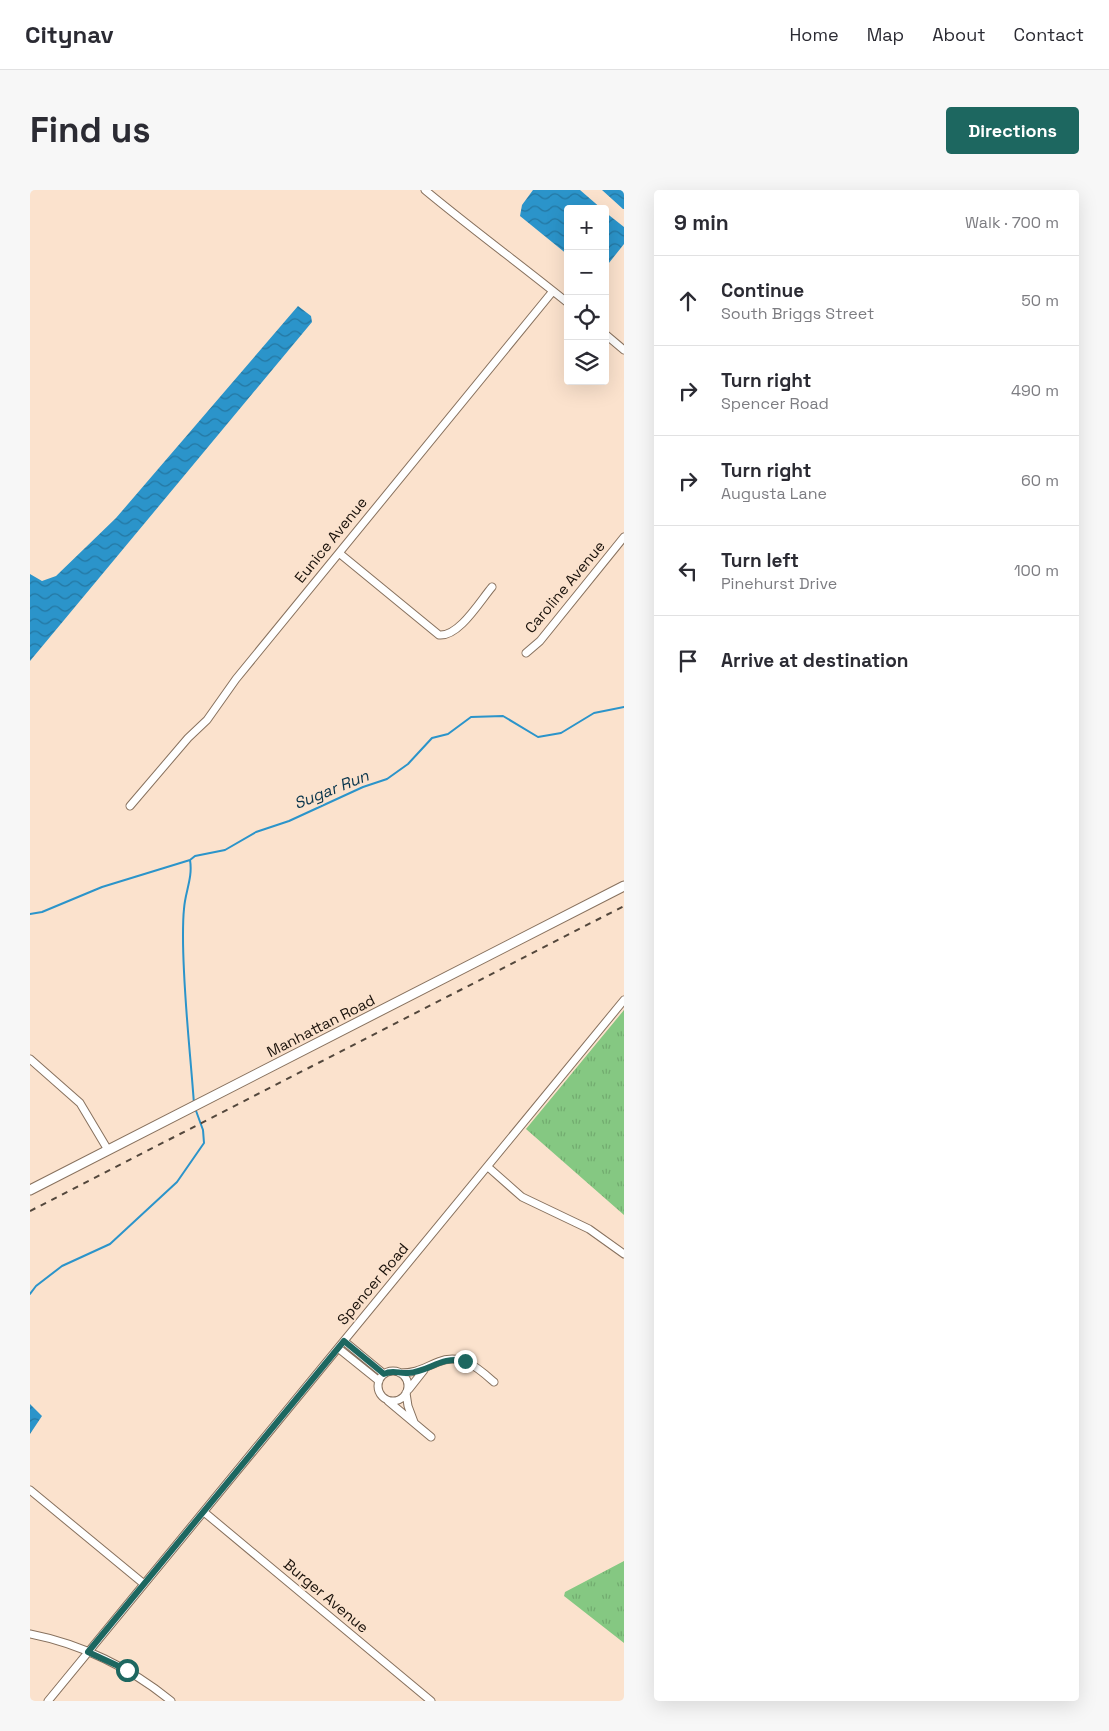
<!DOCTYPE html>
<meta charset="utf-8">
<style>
body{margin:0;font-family:"Space Grotesk",sans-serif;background:#f7f7f7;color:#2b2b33}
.controls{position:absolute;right:15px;top:15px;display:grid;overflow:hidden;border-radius:5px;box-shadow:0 5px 20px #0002}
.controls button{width:45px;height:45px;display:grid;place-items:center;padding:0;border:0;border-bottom:1px solid #e1e1e2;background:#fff;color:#2b2b33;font:25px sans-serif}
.stop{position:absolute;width:15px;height:15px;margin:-11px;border:4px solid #1d6760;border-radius:50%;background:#fff}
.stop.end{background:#1d6760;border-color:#fff;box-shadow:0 1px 5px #0008}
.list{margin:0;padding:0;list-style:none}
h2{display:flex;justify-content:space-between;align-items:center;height:65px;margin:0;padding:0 20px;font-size:21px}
h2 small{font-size:16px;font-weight:400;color:#7c7c81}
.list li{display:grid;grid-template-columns:32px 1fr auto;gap:15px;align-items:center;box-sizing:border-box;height:90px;padding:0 20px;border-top:1px solid #e1e1e2}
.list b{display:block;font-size:19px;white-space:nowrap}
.list p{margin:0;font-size:16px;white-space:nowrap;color:#7c7c81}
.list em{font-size:16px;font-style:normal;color:#7c7c81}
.icon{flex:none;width:28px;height:28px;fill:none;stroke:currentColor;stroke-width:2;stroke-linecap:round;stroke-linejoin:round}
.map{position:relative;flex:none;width:594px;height:1511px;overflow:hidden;border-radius:5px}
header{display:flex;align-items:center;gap:30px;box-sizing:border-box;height:70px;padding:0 25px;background:#fff;border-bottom:1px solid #e1e1e2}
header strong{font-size:24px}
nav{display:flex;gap:28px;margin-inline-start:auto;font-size:18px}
.intro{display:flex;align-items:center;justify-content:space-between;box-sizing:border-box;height:120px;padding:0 30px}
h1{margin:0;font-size:35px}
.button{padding:12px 22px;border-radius:5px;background:#1d6760;color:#fff;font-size:18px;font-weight:700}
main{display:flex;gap:30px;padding:0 30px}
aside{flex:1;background:#fff;border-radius:5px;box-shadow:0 5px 20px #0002}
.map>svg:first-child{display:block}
.grass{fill:url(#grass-tufts)}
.water{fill:url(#water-waves)}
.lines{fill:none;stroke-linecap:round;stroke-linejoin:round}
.stream{stroke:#2b94ca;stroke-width:2}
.minor-casing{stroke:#87715e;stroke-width:9}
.major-casing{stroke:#87715e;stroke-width:11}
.minor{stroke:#fff;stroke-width:7}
.major{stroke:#fff;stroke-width:9}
.rail{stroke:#53473c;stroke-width:2;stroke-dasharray:6 6;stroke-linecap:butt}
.route{stroke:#1d6760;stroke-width:6}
.labels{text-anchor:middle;stroke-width:4;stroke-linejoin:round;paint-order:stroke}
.street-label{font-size:15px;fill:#1a120b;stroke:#fbe2cd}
.water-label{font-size:16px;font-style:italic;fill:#09354c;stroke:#fbe2cd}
</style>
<header>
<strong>Citynav</strong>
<nav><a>Home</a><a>Map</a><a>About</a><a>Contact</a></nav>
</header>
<div class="intro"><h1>Find us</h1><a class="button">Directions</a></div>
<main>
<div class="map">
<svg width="594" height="1511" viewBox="0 0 594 1511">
<defs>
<pattern id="grass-tufts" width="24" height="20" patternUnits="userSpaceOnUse" patternTransform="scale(1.25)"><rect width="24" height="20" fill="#85c882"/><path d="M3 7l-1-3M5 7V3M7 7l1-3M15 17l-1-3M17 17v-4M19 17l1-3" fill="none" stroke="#72ab6f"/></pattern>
<pattern id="water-waves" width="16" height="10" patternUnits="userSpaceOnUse" patternTransform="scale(1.25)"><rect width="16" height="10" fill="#2b94ca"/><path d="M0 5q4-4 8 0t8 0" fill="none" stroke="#2477a2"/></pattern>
</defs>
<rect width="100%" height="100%" fill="#fbe2cd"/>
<path class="grass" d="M 594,820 L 594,1025 L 496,939 Z
M 594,1371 L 594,1453 L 534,1406 L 535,1402 Z"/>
<path class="water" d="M 503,0 L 550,0 L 572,19 L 538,19 L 538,65 L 490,26 L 492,15 Z
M 572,0 L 594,0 L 594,19 L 593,19 Z
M 575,22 L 594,37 L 594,54 L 575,78 Z
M 268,116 L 281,126 L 282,132 L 0,471 L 0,384 L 12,391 L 26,386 L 86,328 Z
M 0,1214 L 12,1226 L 0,1244 Z"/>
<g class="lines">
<path class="stream" d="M 160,670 C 163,688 155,702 154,719 C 153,728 153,737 153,746 C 153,802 160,858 164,914
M 0,724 L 12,722 L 72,697 L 160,670 L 165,666 L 195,660 L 226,642 L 259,631 L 333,597 L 357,589 L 378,574 L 402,548 L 418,544 L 441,527 L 473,526 L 508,547 L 531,543 L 564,523 L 594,517
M 0,1104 L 6,1096 L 32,1076 L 80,1054 L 147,992 L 174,953 L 173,940 L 165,918"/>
<g class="minor-casing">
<path id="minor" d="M 395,0 C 442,39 491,75 538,113
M 575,144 L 594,160
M 309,363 L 409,445 C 429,447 450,411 462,397
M 496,463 L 510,451 L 594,347
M 100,616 L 158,548 L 177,530 L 206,489 L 523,101
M 0,869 L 50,913 L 78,960
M 458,977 L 492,1007 L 559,1039 L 594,1064
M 314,1151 L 354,1184
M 308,1158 L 349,1191
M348 1196a15 15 0 1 1 30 0a15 15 0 1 1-30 0Z
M 370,1183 C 387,1183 393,1178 408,1172 C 431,1162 448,1178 464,1192
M 379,1199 L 394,1180
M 376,1203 L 378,1216 L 384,1232
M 358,1211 L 401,1247
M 0,1300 L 114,1394
M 174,1322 L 401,1511
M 0,1444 C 51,1454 101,1478 141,1511
M 18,1511 L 594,810"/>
</g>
<g class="major-casing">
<path id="major" d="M 0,1000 L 594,696"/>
</g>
<use href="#minor" class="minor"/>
<use href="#major" class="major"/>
<path class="rail" d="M 0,1021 L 594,716"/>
</g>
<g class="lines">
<path class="route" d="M 97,1480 L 58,1462 L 314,1151 L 354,1184 C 363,1179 369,1184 378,1183 C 401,1181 410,1166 435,1171"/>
</g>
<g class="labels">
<g class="street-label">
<text transform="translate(301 350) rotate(-51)" y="5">Eunice Avenue</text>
<text transform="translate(535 397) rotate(-50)" y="5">Caroline Avenue</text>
<text transform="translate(291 836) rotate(-27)" y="5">Manhattan Road</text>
<text transform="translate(343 1094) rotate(-50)" y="5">Spencer Road</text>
<text transform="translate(296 1406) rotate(40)" y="5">Burger Avenue</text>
</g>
<g class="water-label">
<text transform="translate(301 599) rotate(-22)" y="6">Sugar Run</text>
</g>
</g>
</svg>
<div class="controls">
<button>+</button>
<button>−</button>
<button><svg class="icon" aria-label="locate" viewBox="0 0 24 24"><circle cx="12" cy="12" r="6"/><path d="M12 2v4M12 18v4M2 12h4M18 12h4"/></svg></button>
<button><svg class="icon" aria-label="layers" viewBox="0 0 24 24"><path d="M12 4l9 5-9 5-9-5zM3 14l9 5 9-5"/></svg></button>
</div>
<div class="stop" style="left:97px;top:1480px"></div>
<div class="stop end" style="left:435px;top:1171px"></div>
</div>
<aside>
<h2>9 min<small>Walk · 700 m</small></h2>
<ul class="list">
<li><svg class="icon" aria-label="ahead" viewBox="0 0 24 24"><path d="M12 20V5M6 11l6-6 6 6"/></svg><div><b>Continue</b><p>South Briggs Street</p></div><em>50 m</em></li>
<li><svg class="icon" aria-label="right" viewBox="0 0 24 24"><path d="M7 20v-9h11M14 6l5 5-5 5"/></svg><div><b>Turn right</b><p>Spencer Road</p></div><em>490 m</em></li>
<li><svg class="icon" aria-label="right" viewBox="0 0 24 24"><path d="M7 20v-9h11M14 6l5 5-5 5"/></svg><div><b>Turn right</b><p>Augusta Lane</p></div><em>60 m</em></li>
<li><svg class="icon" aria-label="left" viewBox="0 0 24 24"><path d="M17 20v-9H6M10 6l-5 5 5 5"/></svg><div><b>Turn left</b><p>Pinehurst Drive</p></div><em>100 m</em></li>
<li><svg class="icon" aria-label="arrive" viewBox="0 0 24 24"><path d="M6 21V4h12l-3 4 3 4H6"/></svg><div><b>Arrive at destination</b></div></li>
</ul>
</aside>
</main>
